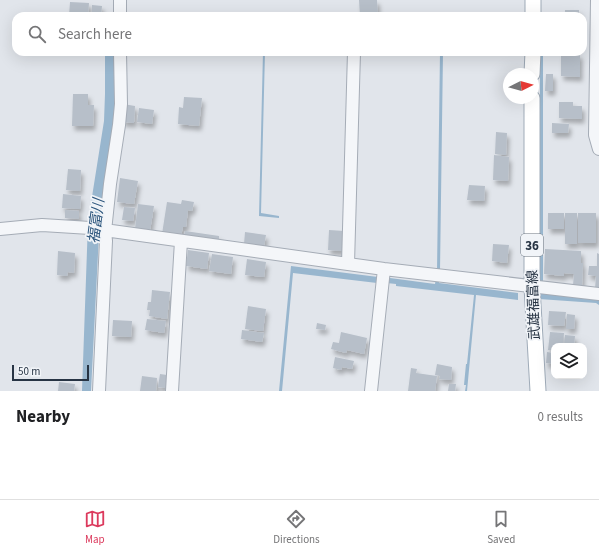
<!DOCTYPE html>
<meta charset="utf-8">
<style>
body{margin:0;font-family:"Source Sans 3","Noto Sans JP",sans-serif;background:#f6f6f6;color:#202124}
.controls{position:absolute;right:12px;bottom:12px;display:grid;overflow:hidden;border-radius:8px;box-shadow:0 4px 16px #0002}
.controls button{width:36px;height:36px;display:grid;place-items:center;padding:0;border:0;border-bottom:1px solid #e0e0e0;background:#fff;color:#202124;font:20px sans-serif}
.compass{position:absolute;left:503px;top:68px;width:36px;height:36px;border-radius:50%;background:#fff;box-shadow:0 4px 16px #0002;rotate:84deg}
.scale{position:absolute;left:12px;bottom:10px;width:77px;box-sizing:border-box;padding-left:4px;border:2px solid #273444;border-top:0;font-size:11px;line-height:14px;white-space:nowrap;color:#273444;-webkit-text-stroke:3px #f1f4f8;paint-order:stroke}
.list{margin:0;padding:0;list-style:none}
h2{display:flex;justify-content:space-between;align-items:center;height:52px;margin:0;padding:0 16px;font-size:17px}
h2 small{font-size:13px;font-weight:400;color:#757577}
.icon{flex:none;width:22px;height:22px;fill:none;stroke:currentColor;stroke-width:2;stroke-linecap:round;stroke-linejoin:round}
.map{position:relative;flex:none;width:599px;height:391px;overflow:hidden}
.search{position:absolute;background:#fff;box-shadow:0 4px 16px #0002;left:12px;right:12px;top:12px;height:44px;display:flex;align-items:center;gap:10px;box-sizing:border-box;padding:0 14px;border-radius:12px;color:#757577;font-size:15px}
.sheet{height:108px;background:#fff}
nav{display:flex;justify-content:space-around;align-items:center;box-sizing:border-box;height:56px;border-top:1px solid #e0e0e0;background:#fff;font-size:11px;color:#757577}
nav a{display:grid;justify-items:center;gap:2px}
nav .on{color:#dc3a5d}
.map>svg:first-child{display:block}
.water{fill:#98b6ce}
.building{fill:#b7bfc9;filter:url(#shadow)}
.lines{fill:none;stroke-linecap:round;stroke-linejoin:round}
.minor-casing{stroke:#a5acb6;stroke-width:14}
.major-casing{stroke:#9fabb8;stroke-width:17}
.minor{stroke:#f4f6f9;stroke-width:12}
.major{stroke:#fff;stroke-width:15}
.labels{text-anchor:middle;stroke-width:3.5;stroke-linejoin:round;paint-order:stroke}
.shield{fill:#f1f4f8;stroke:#646e7a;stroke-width:1}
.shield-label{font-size:13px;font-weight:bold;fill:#273444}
.street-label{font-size:14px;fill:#273444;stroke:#f1f4f8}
.water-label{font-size:15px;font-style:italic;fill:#2d567d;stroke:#f1f4f8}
</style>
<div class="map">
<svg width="599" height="391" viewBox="0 0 599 391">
<defs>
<filter id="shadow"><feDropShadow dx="2.5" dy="4.5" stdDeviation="2" flood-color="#0004"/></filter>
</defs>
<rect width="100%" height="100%" fill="#e1e5eb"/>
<path class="water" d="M 105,52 L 115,52 L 116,104 L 99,234 L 91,391 L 82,391 L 88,222 L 104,121 L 105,94 Z
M 263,52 L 265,52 L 261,213 L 279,216 L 279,218 L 259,216 Z
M 440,52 L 443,52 L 440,271 L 439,283 L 518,293 L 518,300 L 476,295 L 467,391 L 465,391 L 466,385 L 464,385 L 466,364 L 467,364 L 474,295 L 396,286 L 396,284 L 377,282 L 377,283 L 293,273 L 282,391 L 279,391 L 291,266 L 378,277 L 378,279 L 389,280 L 390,278 L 435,284 L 437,271 Z
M 540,52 L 543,52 L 543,285 L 599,298 L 599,305 L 596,303 L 539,299 L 540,291 Z"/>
<path class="building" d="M 359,0 L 377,0 L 378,16 L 360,16 Z
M 70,2 L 89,3 L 88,16 L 69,16 Z
M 92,5 L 102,6 L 101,16 L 92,16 Z
M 565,10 L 579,10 L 579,16 L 565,16 Z
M 561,54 L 580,54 L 580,77 L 561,76 Z
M 546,74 L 553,74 L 553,91 L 545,91 Z
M 73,94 L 88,94 L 88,105 L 94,105 L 93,126 L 72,126 Z
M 184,97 L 202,98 L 199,126 L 178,124 L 179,107 L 183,108 Z
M 559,102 L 573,102 L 573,106 L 582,106 L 582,119 L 559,118 Z
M 123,104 L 135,106 L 134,123 L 122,122 Z
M 139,108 L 154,110 L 152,124 L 137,122 Z
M 552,123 L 569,124 L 568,133 L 552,133 Z
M 496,132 L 507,133 L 506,155 L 495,154 Z
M 494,155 L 509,157 L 508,181 L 493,180 Z
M 68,169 L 81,170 L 80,191 L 66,190 Z
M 120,178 L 138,181 L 134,204 L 117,202 Z
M 469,185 L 485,186 L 484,201 L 467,200 Z
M 63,194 L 81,196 L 80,209 L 62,208 Z
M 182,200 L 194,202 L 192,211 L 188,210 L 186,227 L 183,227 L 181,236 L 162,234 L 167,202 L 181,204 Z
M 138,204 L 154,206 L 150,231 L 135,229 Z
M 124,207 L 135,208 L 133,221 L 122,220 Z
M 65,210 L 79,211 L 79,219 L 65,218 Z
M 548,213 L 564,213 L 564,229 L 548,229 Z
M 565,213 L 577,213 L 577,244 L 565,244 Z
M 578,213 L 596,213 L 596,243 L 578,243 Z
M 329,230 L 344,231 L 342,251 L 328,250 Z
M 185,231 L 219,236 L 219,242 L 184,238 Z
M 245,232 L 266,235 L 264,246 L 244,244 Z
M 493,244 L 509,245 L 507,263 L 492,261 Z
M 545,249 L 581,251 L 581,263 L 583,263 L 582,286 L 573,285 L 574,274 L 564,273 L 564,276 L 544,274 Z
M 188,250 L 209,253 L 207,269 L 186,266 Z
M 58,251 L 75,253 L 74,273 L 68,272 L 67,276 L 57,275 Z
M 597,253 L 599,254 L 599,289 L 595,289 L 596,276 L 588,275 L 589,266 L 597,266 Z
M 212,254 L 233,257 L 231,274 L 209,271 Z
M 247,259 L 266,262 L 264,277 L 245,275 Z
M 152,290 L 170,292 L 167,319 L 149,316 L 150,310 L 147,310 L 148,302 L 151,302 Z
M 248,306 L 266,309 L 263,331 L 245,329 Z
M 549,311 L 566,312 L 564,326 L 548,325 Z
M 567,314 L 575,315 L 574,329 L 566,329 Z
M 147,319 L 166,321 L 164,333 L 145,330 Z
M 113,320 L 132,321 L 131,337 L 112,336 Z
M 317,323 L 326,325 L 325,330 L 316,329 Z
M 242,330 L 264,333 L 262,342 L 241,339 Z
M 341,332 L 367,338 L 364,354 L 347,350 L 346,353 L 331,349 L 333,342 L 339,343 Z
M 550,332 L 564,333 L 563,346 L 554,346 L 554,350 L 548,350 Z
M 565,335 L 575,336 L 574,346 L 564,346 Z
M 547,352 L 554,353 L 554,364 L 546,363 Z
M 335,357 L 354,361 L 352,369 L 342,367 L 341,370 L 333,368 Z
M 437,364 L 452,367 L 451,380 L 439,379 L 440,376 L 435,375 Z
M 411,368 L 417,369 L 416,373 L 437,376 L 435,391 L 408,391 Z
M 160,374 L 167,375 L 165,388 L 158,387 Z
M 142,376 L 157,378 L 156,391 L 140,391 Z
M 59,382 L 75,384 L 74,391 L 58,391 Z
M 449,384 L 456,384 L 455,391 L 448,391 Z"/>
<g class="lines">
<g class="minor-casing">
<path id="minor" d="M 120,0 L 120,16
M 597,0 L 595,135 L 599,149
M 0,229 L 42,225 L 90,228 L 384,269 L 599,294
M 348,264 L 354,52
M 99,391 L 106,241 L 105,231 L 110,184 L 119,125 L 121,104 L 120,52
M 172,391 L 181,241
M 371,391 L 384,269"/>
</g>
<g class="major-casing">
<path id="major" d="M 533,16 L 533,0
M 532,74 L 533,52
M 532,98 L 532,287 L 538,391"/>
</g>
<use href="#minor" class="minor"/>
<use href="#major" class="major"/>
</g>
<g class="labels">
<rect class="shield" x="521" y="234" width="22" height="22" rx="3"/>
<g class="shield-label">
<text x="532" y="250">36</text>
</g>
<g class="street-label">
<text transform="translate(533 305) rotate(-92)" y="5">武雄福富線</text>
</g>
<g class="water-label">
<text transform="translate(96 221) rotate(-83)" y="5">福富川</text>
</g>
</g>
</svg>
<div class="controls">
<button><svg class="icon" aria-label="layers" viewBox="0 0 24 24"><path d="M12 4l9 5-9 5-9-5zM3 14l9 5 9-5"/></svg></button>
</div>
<svg class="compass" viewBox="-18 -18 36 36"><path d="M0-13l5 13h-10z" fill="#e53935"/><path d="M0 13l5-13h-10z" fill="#757577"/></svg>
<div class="scale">50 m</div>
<div class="search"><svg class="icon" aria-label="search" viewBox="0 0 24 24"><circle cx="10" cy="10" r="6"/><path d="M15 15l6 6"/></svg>Search here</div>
</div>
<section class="sheet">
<h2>Nearby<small>0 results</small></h2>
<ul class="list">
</ul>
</section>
<nav>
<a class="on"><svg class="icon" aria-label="map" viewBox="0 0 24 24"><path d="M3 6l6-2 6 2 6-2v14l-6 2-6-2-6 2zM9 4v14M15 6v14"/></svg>Map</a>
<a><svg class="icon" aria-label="directions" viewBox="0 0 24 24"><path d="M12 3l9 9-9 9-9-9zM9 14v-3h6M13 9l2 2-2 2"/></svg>Directions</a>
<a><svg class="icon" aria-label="saved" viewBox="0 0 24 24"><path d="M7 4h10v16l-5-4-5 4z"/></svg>Saved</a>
</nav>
